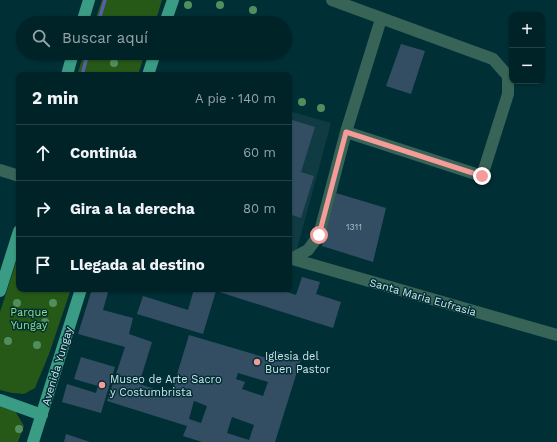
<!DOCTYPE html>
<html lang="es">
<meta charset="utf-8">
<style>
body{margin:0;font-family:"Work Sans",sans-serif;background:#0a2b30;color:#f1f3f6}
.controls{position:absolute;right:12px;top:12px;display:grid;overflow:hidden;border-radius:8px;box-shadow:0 1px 3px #0004}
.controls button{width:36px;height:36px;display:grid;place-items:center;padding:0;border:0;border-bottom:1px solid #224045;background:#002328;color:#f1f3f6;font:20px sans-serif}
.stop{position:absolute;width:12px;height:12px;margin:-9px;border:3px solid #f59b99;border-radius:50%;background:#fff}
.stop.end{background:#f59b99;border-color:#fff;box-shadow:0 1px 4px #0008}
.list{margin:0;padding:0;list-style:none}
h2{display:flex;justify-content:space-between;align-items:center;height:52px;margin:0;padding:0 16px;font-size:17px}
h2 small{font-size:13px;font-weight:400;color:#95a4a8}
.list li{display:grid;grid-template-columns:26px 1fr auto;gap:12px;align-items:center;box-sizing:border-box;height:56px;padding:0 16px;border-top:1px solid #224045}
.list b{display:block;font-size:15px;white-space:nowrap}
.list em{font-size:13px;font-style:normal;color:#95a4a8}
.icon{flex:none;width:22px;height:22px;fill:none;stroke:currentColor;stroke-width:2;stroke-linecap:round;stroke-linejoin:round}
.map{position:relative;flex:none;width:557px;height:442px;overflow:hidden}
.search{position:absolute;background:#002328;box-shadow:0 1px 3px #0004;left:16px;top:16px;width:276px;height:44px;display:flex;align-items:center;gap:10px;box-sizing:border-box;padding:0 14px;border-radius:22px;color:#95a4a8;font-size:15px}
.panel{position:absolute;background:#002328;box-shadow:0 1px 3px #0004;left:16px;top:72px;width:276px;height:220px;border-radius:8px}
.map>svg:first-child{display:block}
.built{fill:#103b42}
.green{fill:#265817}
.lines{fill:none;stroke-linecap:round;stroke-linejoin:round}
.stream{stroke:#575da6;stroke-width:3.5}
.building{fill:#334e63;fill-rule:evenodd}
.minor{stroke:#386357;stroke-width:12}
.major{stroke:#3a9c84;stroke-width:12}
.tree{fill:#508e5e}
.route{stroke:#f59b99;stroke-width:5}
.poi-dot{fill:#f59b99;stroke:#002f36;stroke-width:1.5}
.labels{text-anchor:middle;stroke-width:3;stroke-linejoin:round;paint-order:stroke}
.number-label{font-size:9px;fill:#a8bfc8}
.street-label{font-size:11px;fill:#cfe5e9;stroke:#002f36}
.park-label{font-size:11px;fill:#91db7e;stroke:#002f36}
.poi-label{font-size:11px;fill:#cfe5e9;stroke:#002f36;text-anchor:start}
</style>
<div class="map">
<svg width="557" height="442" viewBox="0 0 557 442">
<rect width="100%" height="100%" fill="#002f36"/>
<path class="built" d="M 289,111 L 331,123 L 296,253 L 289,251 Z"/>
<path class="green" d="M 102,0 L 162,0 L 155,23 L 94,23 Z
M 84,53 L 145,53 L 138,75 L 77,75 Z
M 19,253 L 19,289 L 71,289 L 49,354 L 35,388 L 24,394 L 12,393 L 0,390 L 0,312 Z
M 0,404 L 14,409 L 24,426 L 18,442 L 0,442 Z"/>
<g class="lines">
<path class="stream" d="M 98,23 L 105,0
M 82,75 L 88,53"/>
</g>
<path class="building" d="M 401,44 L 425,51 L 411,94 L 386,86 Z
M 289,119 L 315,127 L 301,172 L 314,176 L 301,218 L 289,214 Z
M 336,193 L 386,208 L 373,262 L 322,246 Z
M 302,277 L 320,282 L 316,294 L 341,302 L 333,328 L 216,291 L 203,334 L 137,314 L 143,296 L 188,310 L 194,289 L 278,289 L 296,295 Z
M 92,289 L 109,289 L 103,310 L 133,318 L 129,334 L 152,342 L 139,384 L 171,394 L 189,335 L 270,359 L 273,350 L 301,359 L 275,442 L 202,442 L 183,436 L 187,426 L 107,401 L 125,347 L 78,334 ZM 238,373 L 268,382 L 263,396 L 242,389 L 245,382 L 236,379 ZM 194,401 L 207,406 L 201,423 L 189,419 ZM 232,417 L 254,425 L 249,440 L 227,433 Z
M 81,357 L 115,367 L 101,413 L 62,402 L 67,384 L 96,393 L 98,386 L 74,379 Z
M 66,434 L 90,442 L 64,442 Z"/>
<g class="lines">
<path class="minor" d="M 332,0 L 493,59 L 508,76 L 508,94 L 482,176 L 346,132
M 0,170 L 19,176
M 289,258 L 557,335
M 291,259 L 308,250 L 319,235 L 346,132 L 381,19"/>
<path class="major" d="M 82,23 L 89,0
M 165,23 L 173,0
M 67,75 L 73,53
M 148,75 L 155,53
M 0,291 L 19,231
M 0,400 L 42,415
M 33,442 L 81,289"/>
</g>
<g class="tree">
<circle cx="188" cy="5" r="4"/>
<circle cx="220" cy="5" r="4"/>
<circle cx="253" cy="10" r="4"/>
<circle cx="114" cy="63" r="4"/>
<circle cx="302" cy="102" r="4"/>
<circle cx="321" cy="108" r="4"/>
<circle cx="17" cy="303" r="4"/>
<circle cx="53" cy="303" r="4"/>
<circle cx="45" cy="322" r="4"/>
<circle cx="8" cy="341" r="4"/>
<circle cx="37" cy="345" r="4"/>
<circle cx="19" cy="429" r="4"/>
</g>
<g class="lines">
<path class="route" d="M 319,235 L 346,132 L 482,176"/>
</g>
<g class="poi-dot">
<circle cx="257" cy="362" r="4"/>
<circle cx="102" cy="385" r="4"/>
</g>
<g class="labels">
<g class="number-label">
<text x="354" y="230">1311</text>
</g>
<g class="street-label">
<text transform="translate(423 297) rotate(16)" y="4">Santa Maria Eufrasia</text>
<text transform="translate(57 366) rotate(-73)" y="4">Avenida Yungay</text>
</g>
<g class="park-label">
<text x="29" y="316">Parque<tspan x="29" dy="13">Yungay</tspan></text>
</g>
<g class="poi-label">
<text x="265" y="360">Iglesia del<tspan x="265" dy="13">Buen Pastor</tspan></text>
<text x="110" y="383">Museo de Arte Sacro<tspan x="110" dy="13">y Costumbrista</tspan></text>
</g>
</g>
</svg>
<div class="controls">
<button>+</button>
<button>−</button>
</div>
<div class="stop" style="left:319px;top:235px"></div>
<div class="stop end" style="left:482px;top:176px"></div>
<div class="search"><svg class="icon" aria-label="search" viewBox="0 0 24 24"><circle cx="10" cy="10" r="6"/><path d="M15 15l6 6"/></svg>Buscar aquí</div>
<section class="panel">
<h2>2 min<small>A pie · 140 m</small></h2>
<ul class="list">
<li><svg class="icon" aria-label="ahead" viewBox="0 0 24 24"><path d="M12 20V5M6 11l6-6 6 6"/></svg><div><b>Continúa</b></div><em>60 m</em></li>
<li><svg class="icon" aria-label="right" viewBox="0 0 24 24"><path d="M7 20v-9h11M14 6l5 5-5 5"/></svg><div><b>Gira a la derecha</b></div><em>80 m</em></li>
<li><svg class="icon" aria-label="arrive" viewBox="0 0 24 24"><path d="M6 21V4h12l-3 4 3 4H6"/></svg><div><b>Llegada al destino</b></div></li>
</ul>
</section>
</div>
